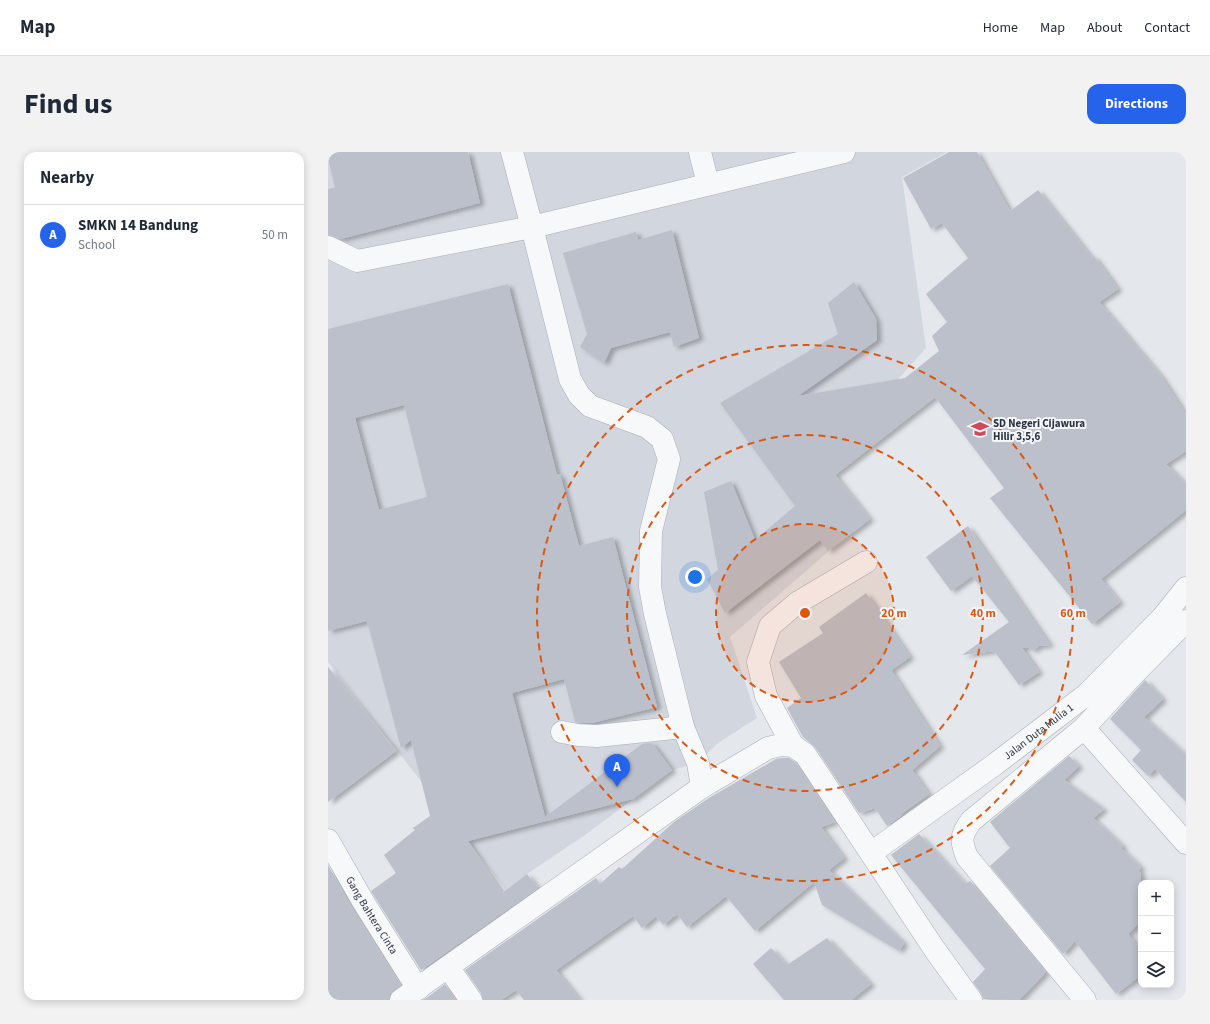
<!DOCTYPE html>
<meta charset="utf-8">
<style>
body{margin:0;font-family:"Source Sans 3",sans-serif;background:#f2f2f3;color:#1f2937}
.controls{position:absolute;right:12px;bottom:12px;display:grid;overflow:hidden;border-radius:8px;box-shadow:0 2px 10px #0003}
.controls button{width:36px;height:36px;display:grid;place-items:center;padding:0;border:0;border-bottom:1px solid #e0e1e3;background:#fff;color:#1f2937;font:20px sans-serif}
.you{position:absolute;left:367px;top:425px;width:14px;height:14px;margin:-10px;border:3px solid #fff;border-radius:50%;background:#1a73e8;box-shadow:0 0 0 6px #1a73e833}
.badge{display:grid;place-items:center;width:26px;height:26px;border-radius:50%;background:#2563eb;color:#fff;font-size:13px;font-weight:700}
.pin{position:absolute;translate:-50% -33px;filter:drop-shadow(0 1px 2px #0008)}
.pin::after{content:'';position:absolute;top:21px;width:14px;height:12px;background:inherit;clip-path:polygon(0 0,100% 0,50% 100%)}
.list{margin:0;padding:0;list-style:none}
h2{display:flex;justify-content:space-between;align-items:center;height:52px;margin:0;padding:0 16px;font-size:17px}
h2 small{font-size:13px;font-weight:400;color:#747a83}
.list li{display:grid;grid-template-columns:26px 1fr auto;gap:12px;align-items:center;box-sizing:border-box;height:60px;padding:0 16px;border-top:1px solid #e0e1e3}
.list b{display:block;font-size:15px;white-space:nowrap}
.list p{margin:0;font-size:13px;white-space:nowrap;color:#747a83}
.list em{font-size:13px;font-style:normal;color:#747a83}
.icon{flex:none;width:22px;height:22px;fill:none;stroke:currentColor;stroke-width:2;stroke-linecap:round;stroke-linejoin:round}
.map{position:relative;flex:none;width:858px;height:848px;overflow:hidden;border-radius:12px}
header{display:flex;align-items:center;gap:24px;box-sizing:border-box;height:56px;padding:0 20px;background:#fff;border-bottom:1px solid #e0e1e3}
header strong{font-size:19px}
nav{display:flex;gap:22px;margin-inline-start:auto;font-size:14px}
.intro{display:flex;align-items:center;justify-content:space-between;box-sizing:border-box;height:96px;padding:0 24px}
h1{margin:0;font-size:28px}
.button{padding:10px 18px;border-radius:12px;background:#2563eb;color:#fff;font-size:14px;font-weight:700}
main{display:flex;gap:24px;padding:0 24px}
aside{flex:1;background:#fff;border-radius:12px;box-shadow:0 2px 10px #0003}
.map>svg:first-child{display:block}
.built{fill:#d2d6de}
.building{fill:#bbc0ca;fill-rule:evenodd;filter:url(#shadow)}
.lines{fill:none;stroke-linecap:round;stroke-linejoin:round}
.minor-casing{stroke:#a9aeb7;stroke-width:23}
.minor{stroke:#f7f8fa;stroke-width:22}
.ring{fill:none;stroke:#df570f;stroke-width:2;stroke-dasharray:7 5}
.labels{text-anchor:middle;stroke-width:4;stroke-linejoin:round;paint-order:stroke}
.poi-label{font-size:11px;font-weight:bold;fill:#2b3445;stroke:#f4f6f9;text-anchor:start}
.street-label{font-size:11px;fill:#2b3445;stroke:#f4f6f9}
.centre{fill:#df570f;stroke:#f4f6f9;stroke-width:2}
.ring-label{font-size:12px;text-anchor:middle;font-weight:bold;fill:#df570f;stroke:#f4f6f9;stroke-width:4;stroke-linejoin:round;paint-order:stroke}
</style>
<header>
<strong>Map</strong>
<nav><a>Home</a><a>Map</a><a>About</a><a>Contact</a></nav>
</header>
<div class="intro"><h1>Find us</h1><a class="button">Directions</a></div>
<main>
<aside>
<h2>Nearby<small></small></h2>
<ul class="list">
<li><span class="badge">A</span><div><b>SMKN 14 Bandung</b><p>School</p></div><em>50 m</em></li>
</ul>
</aside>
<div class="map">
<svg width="858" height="848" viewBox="0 0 858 848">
<defs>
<filter id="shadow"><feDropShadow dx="4.5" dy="2.5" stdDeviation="2" flood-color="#0004"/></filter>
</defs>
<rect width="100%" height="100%" fill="#e4e7ec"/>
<path class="built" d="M 0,0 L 619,0 L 574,25 L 598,196 L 564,234 L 559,229 L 544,232 L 439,315 L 501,399 L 402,485 L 429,566 L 390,591 L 370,611 L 344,618 L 257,683 L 199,722 L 178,738 L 0,510 Z"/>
<path class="building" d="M 0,0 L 140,0 L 152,51 L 13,87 L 0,83 L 0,37 L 7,36 L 0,6 Z
M 621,0 L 649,0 L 682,59 L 710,38 L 764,106 L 766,104 L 790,137 L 771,150 L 833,224 L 858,263 L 858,299 L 838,312 L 858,332 L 858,358 L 773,427 L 792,450 L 764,472 L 662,346 L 676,336 L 607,245 L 507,323 L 542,367 L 500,399 L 492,388 L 397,461 L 379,427 L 390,418 L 376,340 L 403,329 L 427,388 L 467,354 L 392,251 L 510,182 L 500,151 L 526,130 L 548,167 L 549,188 L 470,244 L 577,226 L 611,199 L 604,184 L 619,170 L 598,142 L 640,106 L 614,71 L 603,77 L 575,26 Z
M 344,78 L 371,186 L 346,195 L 342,180 L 283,196 L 276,211 L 252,195 L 259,182 L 235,101 L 308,80 L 310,88 Z
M 180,132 L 229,323 L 232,322 L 251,394 L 285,385 L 329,555 L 264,571 L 251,571 L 247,570 L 236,527 L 184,541 L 217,665 L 314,592 L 324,591 L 344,618 L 305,647 L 140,689 L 174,741 L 199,722 L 210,736 L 93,818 L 43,739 L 68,721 L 56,703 L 87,678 L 85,676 L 102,664 L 83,588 L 73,596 L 39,469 L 0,479 L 0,177 ZM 76,253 L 99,345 L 51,358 L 27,266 Z
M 640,374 L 722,493 L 711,494 L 704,499 L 701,495 L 694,496 L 711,520 L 691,533 L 666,499 L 634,503 L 681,470 L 644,424 L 623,439 L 598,405 Z
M 538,441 L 582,505 L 563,518 L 612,594 L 584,618 L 601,642 L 573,662 L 574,663 L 559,674 L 547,656 L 531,661 L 487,595 L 475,585 L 459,556 L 473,546 L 451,510 L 495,481 L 491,475 Z
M 0,515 L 68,599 L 0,650 Z
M 817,528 L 835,547 L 816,565 L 858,603 L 858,650 L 827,617 L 820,624 L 804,608 L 813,598 L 782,567 Z
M 741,604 L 751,614 L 736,628 L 776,657 L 765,666 L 795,694 L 793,696 L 813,715 L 810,719 L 813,721 L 813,769 L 800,782 L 813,799 L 813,823 L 788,842 L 747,789 L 735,802 L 662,714 L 682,696 L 662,670 Z
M 454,606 L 461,606 L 468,611 L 507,670 L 493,675 L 516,706 L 501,718 L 576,791 L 571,799 L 494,753 L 486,730 L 427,779 L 398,744 L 359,775 L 349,762 L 335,773 L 328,764 L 314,776 L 305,764 L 228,818 L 252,848 L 196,848 L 188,838 L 173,848 L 155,848 L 153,841 L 137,818 L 268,726 L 272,732 L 291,715 L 294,717 L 346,670 L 381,646 L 448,607 Z
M 591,682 L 637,732 L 642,729 L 718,820 L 691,848 L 655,847 L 653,841 L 645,830 L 657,817 L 563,703 Z
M 0,713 L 25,758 L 73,833 L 62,842 L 61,848 L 0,848 Z
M 499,786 L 543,832 L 523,848 L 456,848 L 425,812 L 443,796 L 459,813 Z
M 117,832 L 128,848 L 95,848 L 100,845 Z"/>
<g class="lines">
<g class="minor-casing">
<g id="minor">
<path d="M 184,0 L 204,75 L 242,227 L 251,243 L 262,254 L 319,275 L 334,287 L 341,307 L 323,379 L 322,435 L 327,462 L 355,575 L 370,611 L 374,635"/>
<path d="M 372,0 L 380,32"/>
<path d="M 0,95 L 29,109 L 204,75 L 516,0"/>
<path d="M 756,576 L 858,691"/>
<path d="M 234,580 L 250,583 L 269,584 L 355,575"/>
<path d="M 465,594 L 438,544 L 430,510 L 442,474 L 469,451 L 538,410"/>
<path id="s1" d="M 0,688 L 36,751 L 90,837"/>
<path id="s2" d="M 543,701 L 666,613 L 758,543 L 834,466 L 858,436"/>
<path d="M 120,815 L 143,848"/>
<path d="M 73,848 L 374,635 L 440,596 L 453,593 L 465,594 L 477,602 L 607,798 L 643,848"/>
<path d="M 757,848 L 639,705 C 632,688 633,683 643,669 L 756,576 L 801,527 L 858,469"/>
</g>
</g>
<use href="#minor" class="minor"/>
</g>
<circle cx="477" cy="461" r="89" fill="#df570f" fill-opacity=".12"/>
<g class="ring">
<circle cx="477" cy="461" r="89"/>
<circle cx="477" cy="461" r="178"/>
<circle cx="477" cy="461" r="268"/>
</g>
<defs>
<g id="school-bare" transform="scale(1.38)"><path d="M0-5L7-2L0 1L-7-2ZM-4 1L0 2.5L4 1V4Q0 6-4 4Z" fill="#d1495b" stroke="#f4f6f9" stroke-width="2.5" paint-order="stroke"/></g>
</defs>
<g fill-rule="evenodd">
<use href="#school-bare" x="652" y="277"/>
</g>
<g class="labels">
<g class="poi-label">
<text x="665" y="275">SD Negeri Cijawura<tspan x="665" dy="13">Hilir 3,5,6</tspan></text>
</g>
<g class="street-label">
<text dy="4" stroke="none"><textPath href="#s2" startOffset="207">Jalan Duta Mulia 1</textPath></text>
<text dy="4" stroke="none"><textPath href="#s1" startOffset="87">Gang Bahtera Cinta</textPath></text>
</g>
</g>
<circle cx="477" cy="461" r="6" class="centre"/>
<g class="ring-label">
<text x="566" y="465">20 m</text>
<text x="655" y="465">40 m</text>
<text x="745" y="465">60 m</text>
</g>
</svg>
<div class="controls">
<button>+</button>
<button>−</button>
<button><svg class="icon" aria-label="layers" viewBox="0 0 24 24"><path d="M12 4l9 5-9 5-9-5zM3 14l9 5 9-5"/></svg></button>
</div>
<div class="you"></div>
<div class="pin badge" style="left:289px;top:635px">A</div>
</div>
</main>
